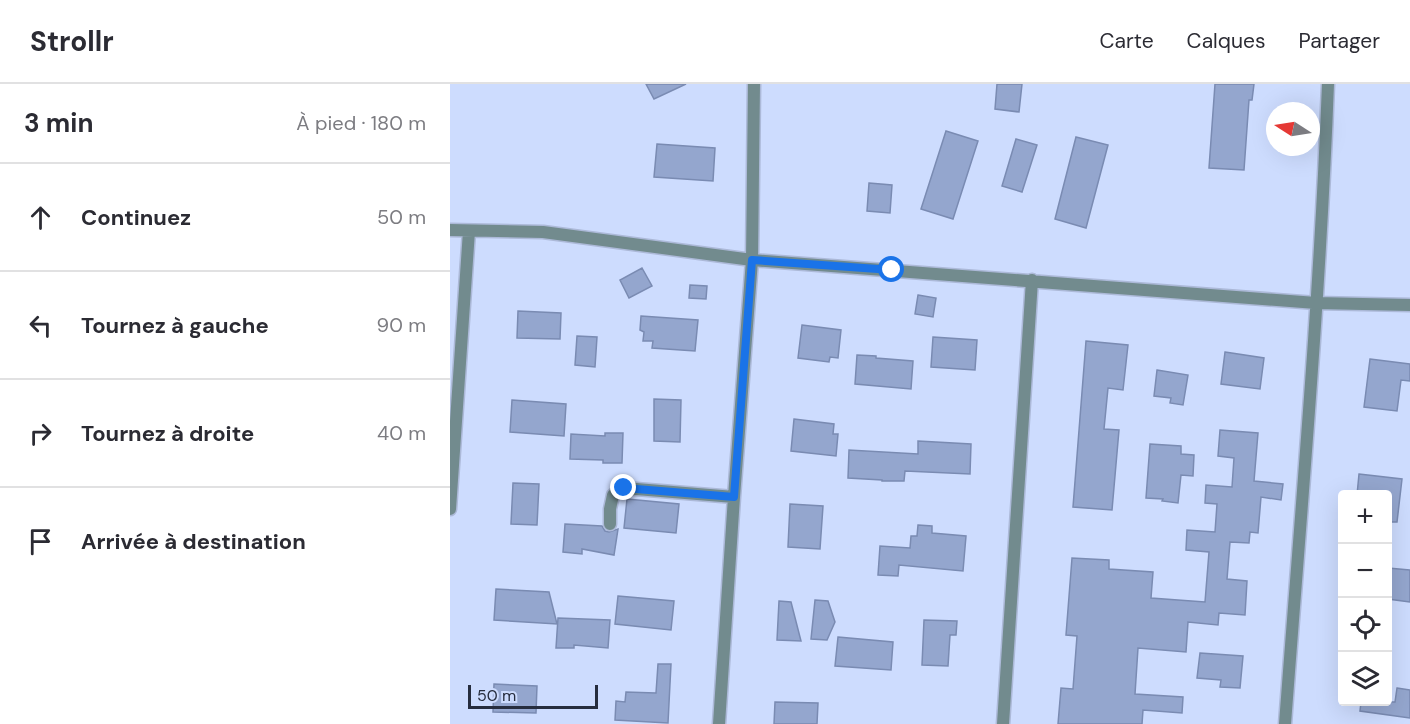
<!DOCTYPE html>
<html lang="fr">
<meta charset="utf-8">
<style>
body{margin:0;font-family:"DM Sans",sans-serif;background:#f2f2f3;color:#2b2b33}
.controls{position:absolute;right:18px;bottom:18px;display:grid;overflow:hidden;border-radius:6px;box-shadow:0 6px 24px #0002}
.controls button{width:54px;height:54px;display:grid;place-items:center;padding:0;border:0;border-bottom:2px solid #e1e1e2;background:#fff;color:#2b2b33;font:30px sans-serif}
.compass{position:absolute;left:816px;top:18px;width:54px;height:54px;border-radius:50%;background:#fff;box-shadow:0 6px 24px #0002;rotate:282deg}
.scale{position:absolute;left:18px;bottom:15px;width:130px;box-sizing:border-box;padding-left:6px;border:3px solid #262d3e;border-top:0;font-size:16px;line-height:21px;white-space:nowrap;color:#262d3e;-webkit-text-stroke:4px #cddcfe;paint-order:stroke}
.stop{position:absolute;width:18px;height:18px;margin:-14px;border:4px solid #1a73e8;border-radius:50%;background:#fff}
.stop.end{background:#1a73e8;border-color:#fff;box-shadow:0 2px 6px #0008}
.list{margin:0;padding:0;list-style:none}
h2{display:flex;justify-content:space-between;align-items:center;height:78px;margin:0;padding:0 24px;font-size:26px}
h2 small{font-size:20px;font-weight:400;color:#7c7c81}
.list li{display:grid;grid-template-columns:39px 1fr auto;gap:18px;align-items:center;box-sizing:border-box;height:108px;padding:0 24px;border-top:2px solid #e1e1e2}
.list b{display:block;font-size:22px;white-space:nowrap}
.list em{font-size:20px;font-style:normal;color:#7c7c81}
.icon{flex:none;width:33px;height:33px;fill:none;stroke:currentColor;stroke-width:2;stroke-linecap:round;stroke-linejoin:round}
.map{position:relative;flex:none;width:960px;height:640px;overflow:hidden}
header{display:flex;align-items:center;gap:36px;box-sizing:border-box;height:84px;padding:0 30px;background:#fff;border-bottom:2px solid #e1e1e2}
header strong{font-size:28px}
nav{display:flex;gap:33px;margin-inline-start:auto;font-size:21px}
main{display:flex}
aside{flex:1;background:#fff}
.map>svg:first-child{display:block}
.building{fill:#94a6ce;stroke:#7a8bb2;stroke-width:1.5}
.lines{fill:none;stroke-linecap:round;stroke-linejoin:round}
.minor-casing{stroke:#acb9d8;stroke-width:15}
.minor{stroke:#728b8e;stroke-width:12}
.route{stroke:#1a73e8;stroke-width:8}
</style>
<header>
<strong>Strollr</strong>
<nav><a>Carte</a><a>Calques</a><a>Partager</a></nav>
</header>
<main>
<aside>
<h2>3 min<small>À pied · 180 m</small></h2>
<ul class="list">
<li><svg class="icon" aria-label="ahead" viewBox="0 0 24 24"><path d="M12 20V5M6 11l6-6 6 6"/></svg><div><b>Continuez</b></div><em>50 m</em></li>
<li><svg class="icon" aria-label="left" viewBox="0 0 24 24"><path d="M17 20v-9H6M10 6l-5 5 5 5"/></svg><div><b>Tournez à gauche</b></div><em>90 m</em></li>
<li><svg class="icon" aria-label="right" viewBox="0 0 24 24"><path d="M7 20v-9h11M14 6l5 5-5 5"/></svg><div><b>Tournez à droite</b></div><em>40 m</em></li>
<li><svg class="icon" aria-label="arrive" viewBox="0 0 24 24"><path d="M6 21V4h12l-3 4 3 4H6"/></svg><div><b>Arrivée à destination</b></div></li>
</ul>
</aside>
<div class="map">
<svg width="960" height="640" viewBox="0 0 960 640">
<rect width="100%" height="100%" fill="#cddcfe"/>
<path class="building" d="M 196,0 L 236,0 L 204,15 Z
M 547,0 L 572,0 L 569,28 L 545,25 Z
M 765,0 L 804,0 L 802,16 L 799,16 L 794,86 L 759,84 Z
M 496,47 L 528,57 L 503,135 L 471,125 Z
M 626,53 L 658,61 L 636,144 L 605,135 Z
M 566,55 L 587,61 L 572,108 L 552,102 Z
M 207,60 L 265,64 L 263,97 L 204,93 Z
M 419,99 L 442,101 L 440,129 L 417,127 Z
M 192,184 L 202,202 L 179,214 L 170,196 Z
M 240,201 L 257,202 L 256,215 L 239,214 Z
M 468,211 L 486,214 L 483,233 L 465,230 Z
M 68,227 L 111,229 L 110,255 L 67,254 Z
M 191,232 L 248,236 L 245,267 L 202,264 L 203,257 L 193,257 L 194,248 L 190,246 Z
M 352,241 L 391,246 L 388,274 L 380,273 L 379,278 L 348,274 Z
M 127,252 L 147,253 L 145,283 L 125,281 Z
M 483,253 L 527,256 L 525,286 L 481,283 Z
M 636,257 L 678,261 L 673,306 L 658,304 L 654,345 L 669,346 L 662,426 L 623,423 Z
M 775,268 L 814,274 L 810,305 L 771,300 Z
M 407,271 L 426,272 L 426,274 L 463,277 L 461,305 L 405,300 Z
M 920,275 L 960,280 L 960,297 L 951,296 L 947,327 L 914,323 Z
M 707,286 L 738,291 L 733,321 L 720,319 L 721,314 L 704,312 Z
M 204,315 L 231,316 L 230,358 L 204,357 Z
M 62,316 L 116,320 L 114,352 L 60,348 Z
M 344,335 L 384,340 L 383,350 L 388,350 L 386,372 L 341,367 Z
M 770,346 L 808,349 L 804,397 L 833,400 L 831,416 L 811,413 L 808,449 L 800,448 L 799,459 L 780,458 L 777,495 L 797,497 L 795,531 L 769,529 L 768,541 L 738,538 L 736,568 L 688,564 L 685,610 L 733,613 L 732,629 L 693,626 L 692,640 L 608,640 L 611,604 L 623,605 L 627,552 L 616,551 L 622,474 L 659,476 L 659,485 L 703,488 L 701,514 L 755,518 L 759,468 L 736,466 L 737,446 L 765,448 L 767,420 L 755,419 L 756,401 L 782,403 L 784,374 L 768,372 Z
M 155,349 L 173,349 L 172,379 L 153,379 L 153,376 L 120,375 L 121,350 L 155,352 Z
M 468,357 L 521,360 L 520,390 L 455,387 L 454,397 L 432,397 L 432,396 L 398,394 L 399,366 L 468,370 Z
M 700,360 L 731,362 L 731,370 L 744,371 L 743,392 L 731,391 L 728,419 L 712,417 L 713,415 L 696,414 Z
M 909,390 L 952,395 L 947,438 L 938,438 L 938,411 L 907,411 Z
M 63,399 L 89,400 L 87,441 L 61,440 Z
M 177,415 L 229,420 L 226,449 L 174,444 Z
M 340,420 L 373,422 L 370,465 L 338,463 Z
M 115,440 L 152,442 L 155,447 L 159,448 L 168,445 L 164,471 L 132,465 L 132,470 L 113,468 Z
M 468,441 L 482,442 L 482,449 L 516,452 L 513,487 L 449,481 L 448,492 L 428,491 L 430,462 L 460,464 L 461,452 L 467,452 Z
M 938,484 L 960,486 L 960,518 L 938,515 Z
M 46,505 L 99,508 L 107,540 L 44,536 Z
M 168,512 L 224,517 L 221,546 L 165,540 Z
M 365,516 L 378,517 L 385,538 L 377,556 L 361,555 Z
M 329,517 L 341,518 L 351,557 L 327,556 Z
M 108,534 L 160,536 L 158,564 L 124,561 L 124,564 L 106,564 Z
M 474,536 L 507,537 L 506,551 L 500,551 L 498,582 L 472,581 Z
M 388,553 L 443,558 L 441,586 L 385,582 Z
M 750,569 L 793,572 L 790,604 L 770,603 L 771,596 L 747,594 Z
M 208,580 L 221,580 L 218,639 L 165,636 L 166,617 L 175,618 L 176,608 L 206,609 Z
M 44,600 L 87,602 L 86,629 L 43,628 Z
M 947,604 L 960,606 L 960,634 L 910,627 L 911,618 L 945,618 Z
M 325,618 L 368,619 L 367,640 L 324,640 Z"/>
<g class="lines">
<g class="minor-casing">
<path id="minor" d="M 0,146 L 93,148 L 302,176 L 866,219 L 960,221
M 0,425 L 19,147
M 160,440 L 160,425 L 163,411 L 174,404 L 284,413
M 269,640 L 284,413 L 302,176 L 304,0
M 553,640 L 582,196
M 835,640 C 851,427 870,214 878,0"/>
</g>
<use href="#minor" class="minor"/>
</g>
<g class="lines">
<path class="route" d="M 174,404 L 284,413 L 302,176 L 442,186"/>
</g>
</svg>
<div class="controls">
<button>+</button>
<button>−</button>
<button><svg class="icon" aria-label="locate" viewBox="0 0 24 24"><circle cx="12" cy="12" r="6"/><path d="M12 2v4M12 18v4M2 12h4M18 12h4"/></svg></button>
<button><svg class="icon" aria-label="layers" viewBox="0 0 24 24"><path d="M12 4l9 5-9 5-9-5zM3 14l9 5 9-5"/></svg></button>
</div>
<svg class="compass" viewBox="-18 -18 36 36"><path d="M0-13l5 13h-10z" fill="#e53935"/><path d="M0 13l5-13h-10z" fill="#7c7c81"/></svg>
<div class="scale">50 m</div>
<div class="stop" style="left:442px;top:186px"></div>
<div class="stop end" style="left:174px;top:404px"></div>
</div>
</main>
